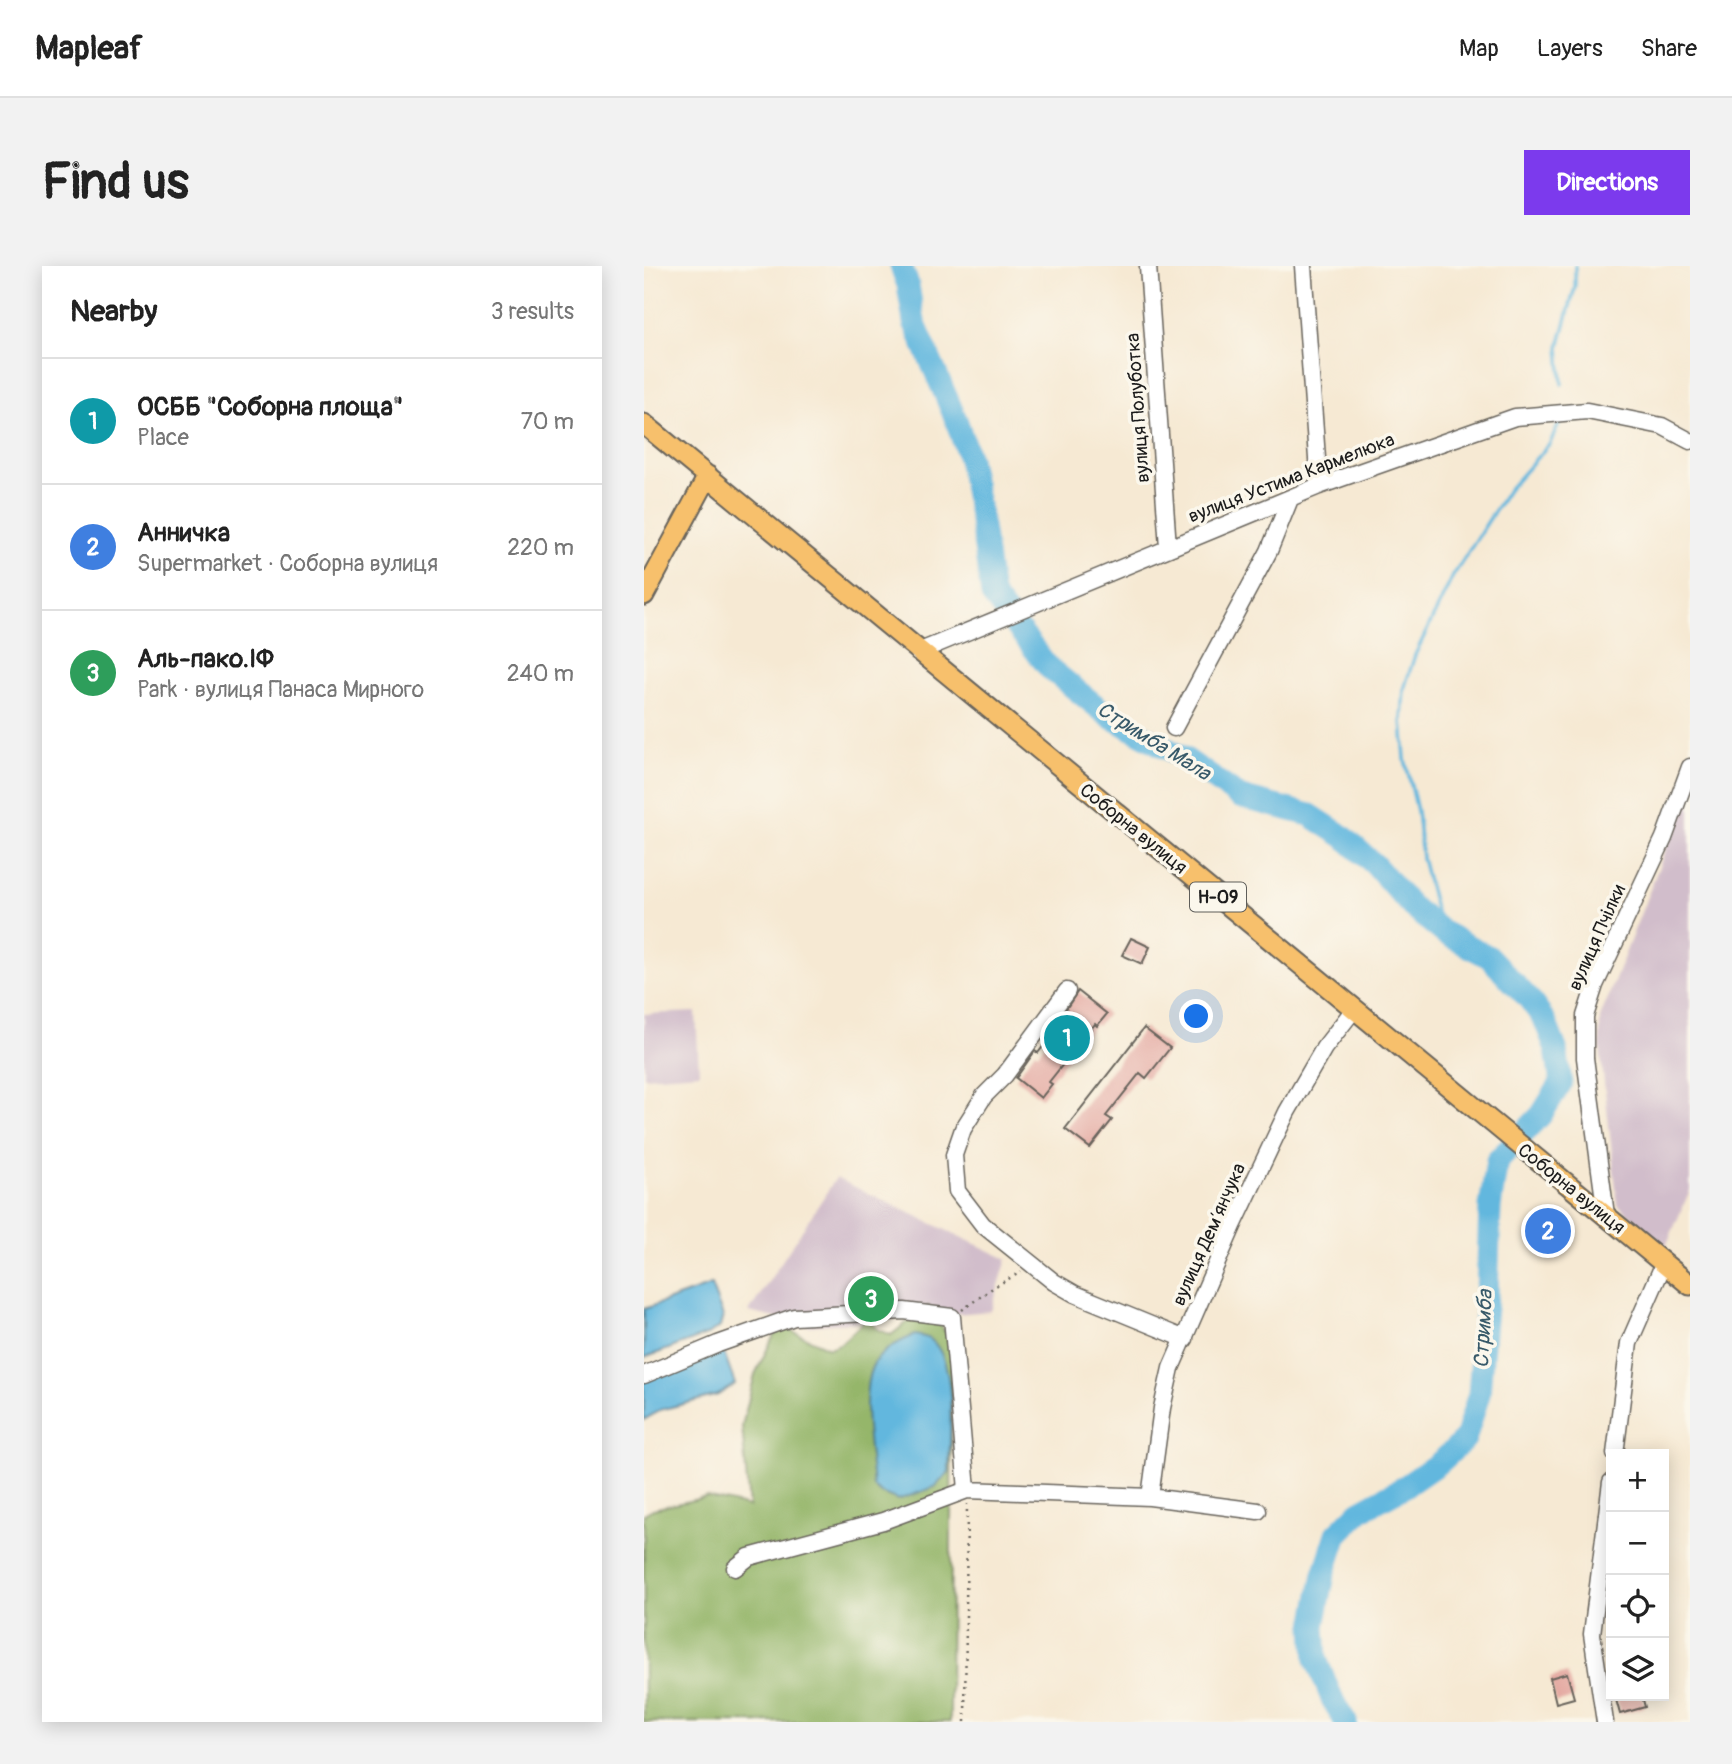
<!DOCTYPE html>
<meta charset="utf-8">
<style>
body{margin:0;font-family:Pangolin,sans-serif;background:#f2f2f2;color:#222}
.controls{position:absolute;right:21px;bottom:21px;display:grid;overflow:hidden;border-radius:0px;box-shadow:0 4px 18px #0003}
.controls button{width:63px;height:63px;display:grid;place-items:center;padding:0;border:0;border-bottom:2px solid #e0e0e0;background:#fff;color:#222;font:35px sans-serif}
.you{position:absolute;left:553px;top:751px;width:24px;height:24px;margin:-18px;border:5px solid #fff;border-radius:50%;background:#1a73e8;box-shadow:0 0 0 10px #1a73e833}
.badge{display:grid;place-items:center;width:46px;height:46px;border-radius:50%;background:#7c3aed;color:#fff;font-size:23px;font-weight:700}
.pin{position:absolute;translate:-50% -50%;border:4px solid #fff;box-shadow:0 2px 7px #0006}
.list{margin:0;padding:0;list-style:none}
h2{display:flex;justify-content:space-between;align-items:center;height:91px;margin:0;padding:0 28px;font-size:30px}
h2 small{font-size:23px;font-weight:400;color:#767676}
.list li{display:grid;grid-template-columns:46px 1fr auto;gap:21px;align-items:center;box-sizing:border-box;height:126px;padding:0 28px;border-top:2px solid #e0e0e0}
.list b{display:block;font-size:26px;white-space:nowrap}
.list p{margin:0;font-size:23px;white-space:nowrap;color:#767676}
.list em{font-size:23px;font-style:normal;color:#767676}
.icon{flex:none;width:38px;height:38px;fill:none;stroke:currentColor;stroke-width:2;stroke-linecap:round;stroke-linejoin:round}
.map{position:relative;flex:none;width:1046px;height:1456px;overflow:hidden;border-radius:0px}
header{display:flex;align-items:center;gap:42px;box-sizing:border-box;height:98px;padding:0 35px;background:#fff;border-bottom:2px solid #e0e0e0}
header strong{font-size:33px}
nav{display:flex;gap:38px;margin-inline-start:auto;font-size:24px}
.intro{display:flex;align-items:center;justify-content:space-between;box-sizing:border-box;height:168px;padding:0 42px}
h1{margin:0;font-size:49px}
.button{padding:18px 32px;border-radius:0px;background:#7c3aed;color:#fff;font-size:24px;font-weight:700}
main{display:flex;gap:42px;padding:0 42px}
aside{flex:1;background:#fff;border-radius:0px;box-shadow:0 4px 18px #0003}
.map>svg:first-child{display:block}
.industrial{fill:#d1bdcb}
.forest{fill:#95b66a;stroke:#586943;stroke-width:2}
.water{fill:#62b7de;stroke:#3f6a7d;stroke-width:2}
.lines{fill:none;stroke-linecap:round;stroke-linejoin:round}
.stream{stroke:#62b7de;stroke-width:3.5}
.river{stroke:#62b7de;stroke-width:23}
.building{fill:#e4a9a1}
.minor-casing{stroke:#68645c;stroke-width:19}
.major-casing{stroke:#68645c;stroke-width:23}
.path{stroke:#68645c;stroke-width:2.5;stroke-dasharray:2 5;stroke-linecap:butt}
.minor{stroke:#fff;stroke-width:16}
.major{stroke:#f7c06c;stroke-width:19}
.labels{text-anchor:middle;stroke-width:7;stroke-linejoin:round;paint-order:stroke}
.shield{fill:#fbf7ec;stroke:#5f5e5a;stroke-width:2}
.shield-label{font-size:18px;font-weight:bold;fill:#1c1c1c}
.street-label{font-size:19px;fill:#1c1c1c;stroke:#fbf7ec}
.water-label{font-size:21px;font-style:italic;fill:#385a6a;stroke:#fbf7ec}
</style>
<header>
<strong>Mapleaf</strong>
<nav><a>Map</a><a>Layers</a><a>Share</a></nav>
</header>
<div class="intro"><h1>Find us</h1><a class="button">Directions</a></div>
<main>
<aside>
<h2>Nearby<small>3 results</small></h2>
<ul class="list">
<li><span class="badge" style="background:#0f9aa8">1</span><div><b>ОСББ &quot;Соборна площа&quot;</b><p>Place</p></div><em>70 m</em></li>
<li><span class="badge" style="background:#3f7fe0">2</span><div><b>Анничка</b><p>Supermarket · Соборна вулиця</p></div><em>220 m</em></li>
<li><span class="badge" style="background:#2e9e5b">3</span><div><b>Аль-пако.ІФ</b><p>Park · вулиця Панаса Мирного</p></div><em>240 m</em></li>
</ul>
</aside>
<div class="map">
<svg width="1046" height="1456" viewBox="0 0 1046 1456">
<rect width="100%" height="100%" fill="#fbf7ec"/>
<filter id="ink" filterUnits="userSpaceOnUse"><feTurbulence type="fractalNoise" baseFrequency=".0143" numOctaves="2"/><feDisplacementMap in="SourceGraphic" scale="14" xChannelSelector="R" yChannelSelector="G"/><feConvolveMatrix kernelMatrix="1 2 1 2 8 2 1 2 1" color-interpolation-filters="sRGB"/></filter>
<filter id="wash" filterUnits="userSpaceOnUse"><feTurbulence type="fractalNoise" baseFrequency=".00686" numOctaves="4" result="noise"/><feDisplacementMap in="SourceGraphic" scale="28" xChannelSelector="R" yChannelSelector="G"/><feGaussianBlur stdDeviation="1.57" result="paint"/><feColorMatrix in="noise" values="0 0 0 0 0 0 0 0 0 0 0 0 0 0 0 0 0 1.4 0 .05"/><feComposite in="paint" operator="in"/></filter>
<g filter="url(#wash)">
<rect width="100%" height="100%" fill="#f6e9d3"/>
<path class="industrial" d="M 1046,521 L 1046,924 L 1022,980 L 974,939 L 956,781 L 956,752 Z
M 52,746 L 55,807 L 0,811 L 0,748 Z
M 192,912 L 363,993 L 347,1045 L 166,1060 L 105,1046 Z"/>
<path class="forest" d="M 284,1040 L 308,1076 L 306,1456 L 0,1456 L 0,1248 L 9,1243 L 63,1231 L 105,1241 L 98,1160 L 111,1108 L 135,1059 L 185,1082 L 196,1078 L 224,1052 L 233,1063 L 247,1069 Z"/>
<path class="water" d="M 67,1019 L 79,1050 L 76,1061 L 65,1068 L 0,1092 L 0,1043 Z
M 271,1069 C 275,1070 282,1071 286,1073 C 315,1095 305,1173 305,1206 L 291,1221 L 254,1234 L 237,1227 L 229,1221 C 227,1189 215,1130 228,1101 C 235,1086 256,1075 271,1069 Z
M 77,1079 L 91,1118 L 74,1129 L 16,1144 L 0,1154 L 0,1115 Z"/>
<g class="lines">
<path class="stream" d="M 918,118 L 915,81 L 931,21 L 931,0
M 800,667 L 791,643 L 778,592 L 773,545 L 761,493 L 758,454 L 760,423 L 771,389 L 809,310 L 864,224 L 906,177 L 916,156"/>
<path class="river" d="M 257,0 L 264,19 L 270,56 L 313,156 L 325,193 L 337,254 L 348,329 L 405,402 L 466,451 L 540,492 L 596,531 L 666,549 L 700,571 L 730,598 L 767,640 L 800,667 L 845,691 L 885,733 L 901,755 L 912,783 L 917,817 L 897,849 L 853,895 L 846,941 L 843,1028 L 835,1128 L 821,1173 L 799,1194 L 760,1221 L 716,1245 L 693,1268 L 680,1308 L 670,1360 L 672,1393 L 688,1433 L 702,1456"/>
</g>
<g id="blocks">
<path class="building" d="M 487,672 L 506,681 L 498,698 L 478,689 Z
M 434,725 L 463,748 L 453,760 L 451,758 L 405,816 L 408,818 L 397,832 L 372,812 L 391,785 L 394,787 L 420,754 L 416,752 Z
M 500,762 L 526,782 L 502,812 L 496,807 L 462,850 L 468,854 L 446,882 L 421,863 Z
M 902,950 L 919,961 L 908,978 L 891,967 Z
M 923,1407 L 930,1432 L 912,1437 L 906,1412 Z
M 971,1430 L 998,1430 L 1001,1441 L 976,1448 Z"/>
</g>
</g>
<g filter="url(#ink)">
<use href="#blocks" fill-opacity="0" stroke="#68645c" stroke-width="2"/>
<g class="lines">
<g class="minor-casing">
<path id="minor" d="M 504,0 L 524,281
M 659,0 L 675,220
M 274,386 L 675,220 L 871,151 L 943,145 L 1018,160 L 1046,175
M 530,462 L 625,285 L 646,233
M 423,725 L 361,809 L 340,830 L 319,863 L 310,889 L 313,925 L 339,959 L 410,1016 L 431,1028 L 541,1073
M 962,949 L 941,792 L 941,750 L 951,719 L 1020,572 L 1046,501
M 0,1109 L 74,1078 L 150,1051 L 260,1045 L 308,1051 L 323,1224
M 971,1188 L 985,1077 L 1020,997
M 506,1231 L 518,1142 L 527,1102 L 589,960 L 643,846 L 680,782 L 711,742
M 91,1302 L 105,1291 L 239,1255 L 323,1224 L 506,1231 L 614,1245
M 961,1456 L 948,1368 L 967,1216"/>
</g>
<g class="major-casing">
<path id="major" d="M 0,158 L 1046,1019
M 0,329 L 64,210"/>
</g>
<path class="path" d="M 318,1044 L 350,1021 L 377,1006
M 321,1456 L 323,1238"/>
<use href="#minor" class="minor"/>
<use href="#major" class="major"/>
</g>
</g>
<g class="labels">
<rect class="shield" x="546" y="616.5" width="56" height="29" rx="5"/>
<g class="shield-label">
<text x="574" y="637">Н-09</text>
</g>
<g class="street-label">
<text transform="translate(493 142) rotate(-94)" y="7">вулиця Полуботка</text>
<text transform="translate(647 211) rotate(-21)" y="7">вулиця Устима Кармелюка</text>
<text transform="translate(490 562) rotate(39)" y="7">Соборна вулиця</text>
<text transform="translate(952 671) rotate(-66)" y="7">вулиця Пчілки</text>
<text transform="translate(928 922) rotate(39)" y="7">Соборна вулиця</text>
<text transform="translate(564 968) rotate(-66)" y="7">вулиця Демʼянчука</text>
</g>
<g class="water-label">
<text transform="translate(510 475) rotate(32)" y="7">Стримба Мала</text>
<text transform="translate(839 1063) rotate(-87)" y="7">Стримба</text>
</g>
</g>
</svg>
<div class="controls">
<button>+</button>
<button>−</button>
<button><svg class="icon" aria-label="locate" viewBox="0 0 24 24"><circle cx="12" cy="12" r="6"/><path d="M12 2v4M12 18v4M2 12h4M18 12h4"/></svg></button>
<button><svg class="icon" aria-label="layers" viewBox="0 0 24 24"><path d="M12 4l9 5-9 5-9-5zM3 14l9 5 9-5"/></svg></button>
</div>
<div class="you"></div>
<div class="pin badge" style="left:423px;top:772px;background:#0f9aa8">1</div>
<div class="pin badge" style="left:904px;top:965px;background:#3f7fe0">2</div>
<div class="pin badge" style="left:227px;top:1033px;background:#2e9e5b">3</div>
</div>
</main>
